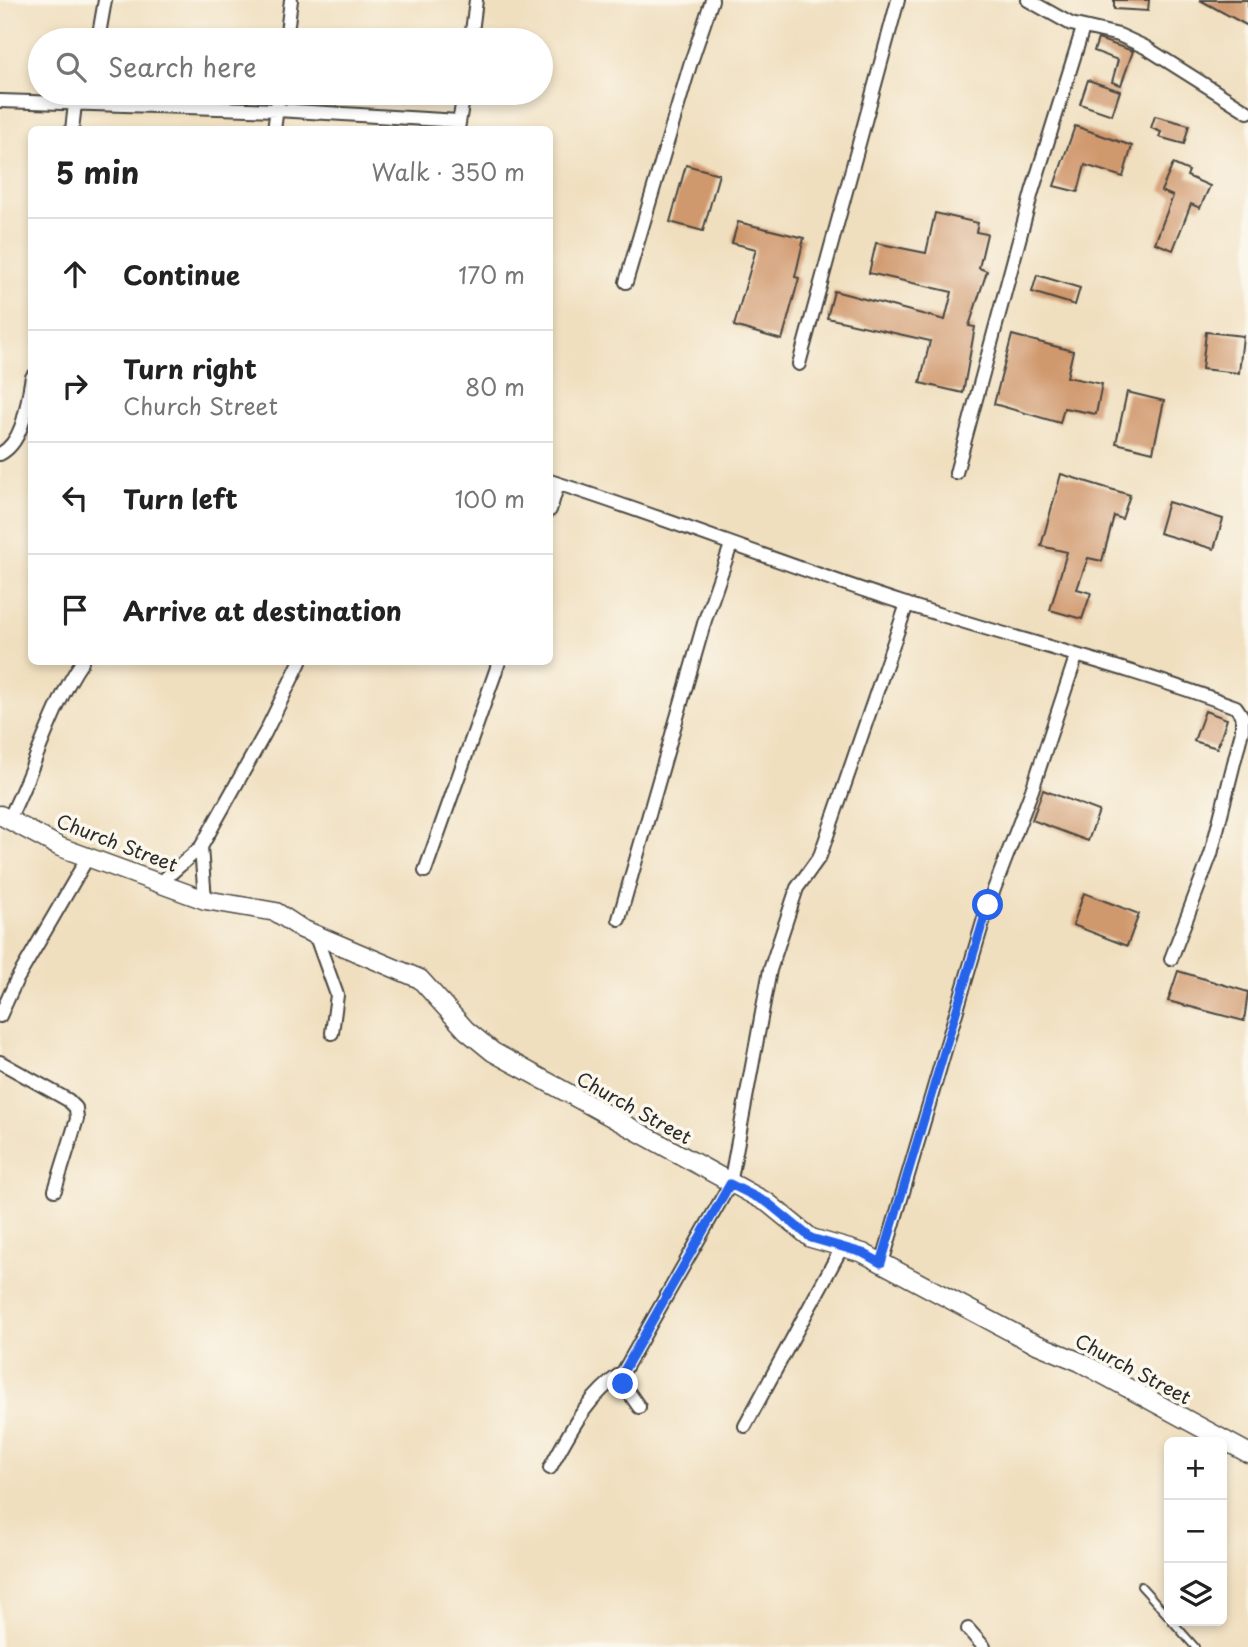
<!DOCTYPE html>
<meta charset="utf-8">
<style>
body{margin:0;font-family:"Playpen Sans",sans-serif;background:#f2f2f2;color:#222}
.controls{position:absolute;right:21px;bottom:21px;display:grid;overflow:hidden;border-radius:10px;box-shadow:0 4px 10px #0003}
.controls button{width:63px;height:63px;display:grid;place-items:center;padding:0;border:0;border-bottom:2px solid #e0e0e0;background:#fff;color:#222;font:35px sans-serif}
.stop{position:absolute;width:21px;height:21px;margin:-16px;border:5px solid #2563eb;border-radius:50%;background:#fff}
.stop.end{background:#2563eb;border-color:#fff;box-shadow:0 2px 7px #0008}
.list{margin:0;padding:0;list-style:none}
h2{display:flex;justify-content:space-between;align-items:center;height:91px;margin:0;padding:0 28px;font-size:30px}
h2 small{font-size:23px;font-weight:400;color:#767676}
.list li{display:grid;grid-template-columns:46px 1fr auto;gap:21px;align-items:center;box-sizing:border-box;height:112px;padding:0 28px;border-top:2px solid #e0e0e0}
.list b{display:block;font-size:26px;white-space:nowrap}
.list p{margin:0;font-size:23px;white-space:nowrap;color:#767676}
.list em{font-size:23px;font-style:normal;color:#767676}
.icon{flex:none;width:38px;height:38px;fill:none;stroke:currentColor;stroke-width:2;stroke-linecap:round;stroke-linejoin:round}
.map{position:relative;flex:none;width:1248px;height:1647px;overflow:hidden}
.search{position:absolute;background:#fff;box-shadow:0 4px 10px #0003;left:28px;top:28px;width:525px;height:77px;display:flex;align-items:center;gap:18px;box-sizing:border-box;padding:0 24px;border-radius:38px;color:#767676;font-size:26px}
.panel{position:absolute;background:#fff;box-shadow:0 4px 10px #0003;left:28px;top:126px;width:525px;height:539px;border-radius:10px}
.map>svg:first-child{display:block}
.building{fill:#d0986d}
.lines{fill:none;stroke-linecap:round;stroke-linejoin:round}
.lane-casing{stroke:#494641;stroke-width:10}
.street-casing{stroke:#494641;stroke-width:16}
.secondary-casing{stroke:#494641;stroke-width:21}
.lane{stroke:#fff;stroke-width:6}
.street{stroke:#fff;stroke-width:12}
.secondary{stroke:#fff;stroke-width:18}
.route{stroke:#2563eb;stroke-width:9}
.labels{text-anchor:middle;stroke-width:7;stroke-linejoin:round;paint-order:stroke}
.street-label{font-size:19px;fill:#2b2b2b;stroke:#fbf7ec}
</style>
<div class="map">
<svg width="1248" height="1647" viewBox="0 0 1248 1647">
<rect width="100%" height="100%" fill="#fbf7ec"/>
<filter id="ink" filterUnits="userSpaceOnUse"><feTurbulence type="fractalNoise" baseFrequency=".0143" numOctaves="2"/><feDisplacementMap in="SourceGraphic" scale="14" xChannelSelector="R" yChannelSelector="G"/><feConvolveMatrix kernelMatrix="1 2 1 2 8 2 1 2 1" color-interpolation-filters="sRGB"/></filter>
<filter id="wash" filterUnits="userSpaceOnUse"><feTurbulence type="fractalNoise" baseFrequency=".00686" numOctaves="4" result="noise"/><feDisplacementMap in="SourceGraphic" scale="28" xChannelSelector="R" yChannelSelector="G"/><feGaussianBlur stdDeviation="1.57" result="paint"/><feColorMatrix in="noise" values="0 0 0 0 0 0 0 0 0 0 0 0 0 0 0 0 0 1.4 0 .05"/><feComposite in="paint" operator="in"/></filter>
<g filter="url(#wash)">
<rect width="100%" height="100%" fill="#f0dfbf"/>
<g id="blocks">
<path class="building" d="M 1114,0 L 1149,0 L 1148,11 L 1114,9 Z
M 1200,0 L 1248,0 L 1248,26 Z
M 1098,39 L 1133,51 L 1121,85 L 1112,82 L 1118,60 L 1094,51 Z
M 1088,80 L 1120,91 L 1112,115 L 1080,104 Z
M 1155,116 L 1189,125 L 1184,144 L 1159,137 L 1161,132 L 1151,128 Z
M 1075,126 L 1132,146 L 1123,177 L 1085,165 L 1078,192 L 1054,186 Z
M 1173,164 L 1189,171 L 1187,176 L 1210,186 L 1200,208 L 1191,204 L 1173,250 L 1155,243 L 1173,196 L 1161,191 Z
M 686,165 L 719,174 L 703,231 L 670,222 Z
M 935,213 L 978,223 L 976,232 L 987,234 L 979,268 L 987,271 L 969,326 L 975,327 L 963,393 L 920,383 L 930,341 L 827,318 L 834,291 L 945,320 L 952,292 L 869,273 L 876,243 L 926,253 Z
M 738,222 L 804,238 L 795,277 L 799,278 L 782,340 L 734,326 L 756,249 L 732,243 Z
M 1037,275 L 1080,288 L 1075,305 L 1032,292 Z
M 1206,332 L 1243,336 L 1239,373 L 1202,369 Z
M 1012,335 L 1073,351 L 1067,377 L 1102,384 L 1096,414 L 1064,408 L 1060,423 L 994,404 Z
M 1127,392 L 1164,401 L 1153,452 L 1116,443 Z
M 1061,474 L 1130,495 L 1122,519 L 1114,516 L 1102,561 L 1088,558 L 1077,589 L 1091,593 L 1082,619 L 1050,610 L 1067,552 L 1041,546 Z
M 1168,502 L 1223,519 L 1214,549 L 1159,533 Z
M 1205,711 L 1227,719 L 1217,748 L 1194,741 Z
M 1043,790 L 1099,811 L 1088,841 L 1032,820 Z
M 1084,893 L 1139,914 L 1127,946 L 1073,925 Z
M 1178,971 L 1248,992 L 1244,1021 L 1168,1001 Z"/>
</g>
</g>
<g filter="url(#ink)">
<use href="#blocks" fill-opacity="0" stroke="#494641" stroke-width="2"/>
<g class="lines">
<g class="lane-casing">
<path id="lane" d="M 1141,1586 L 1169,1617
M 1172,1621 L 1195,1647"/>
</g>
<g class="street-casing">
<path id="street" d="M 1028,0 L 1071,24 L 1119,35 L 1145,47 L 1248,112
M 98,40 L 105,0
M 286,40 L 291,0
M 471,40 L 476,0
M 0,101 L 277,110 L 459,121
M 458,129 L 464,93
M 72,130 L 75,104
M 274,130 L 279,93
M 626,282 L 690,65 L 712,0
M 799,364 L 898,0
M 0,454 C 25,441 27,401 32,377
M 956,473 L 1032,192 L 1083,28
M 550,481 C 669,519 787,566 906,604 C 1016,639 1128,667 1236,707 L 1242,716 L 1242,731 L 1211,854 L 1171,959
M 550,510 L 558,484
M 9,819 C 34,770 52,705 82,662
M 425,871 L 499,662
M 160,883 L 201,847
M 205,900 L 201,847 L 265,733 L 300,662
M 619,919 L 705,620 L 731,545
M 315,934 L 337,995 L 332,1033
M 0,1016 L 16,981 L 88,857
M 0,1062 L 68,1100 L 76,1108 L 77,1119 L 55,1190
M 882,1263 L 988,905 L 1032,790 L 1076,657
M 639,1407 L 623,1384 L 622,1374 L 730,1184 L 770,970 L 797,888 L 820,856 L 907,604
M 745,1426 L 842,1247
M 550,1468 C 572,1428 586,1398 623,1372
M 968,1629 L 984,1647"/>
</g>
<g class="secondary-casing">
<path id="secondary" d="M 0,815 L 60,847 L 205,900 L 276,912 L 302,929 L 420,979 L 466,1030 L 493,1052 L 768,1203 L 811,1238 L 863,1253 L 1027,1340 L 1080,1362 L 1248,1453"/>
</g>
<use href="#lane" class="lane"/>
<use href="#street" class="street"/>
<use href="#secondary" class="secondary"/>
</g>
</g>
<g class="lines" filter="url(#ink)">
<path class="route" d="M 623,1384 L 622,1374 L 730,1184 L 768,1203 L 811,1238 L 863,1253 L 881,1263 L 988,905"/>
</g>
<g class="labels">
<g class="street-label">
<text transform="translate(117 843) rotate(21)" y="7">Church Street</text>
<text transform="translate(634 1108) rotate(29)" y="7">Church Street</text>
<text transform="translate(1133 1369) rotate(28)" y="7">Church Street</text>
</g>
</g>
</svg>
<div class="controls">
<button>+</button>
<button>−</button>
<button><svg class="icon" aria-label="layers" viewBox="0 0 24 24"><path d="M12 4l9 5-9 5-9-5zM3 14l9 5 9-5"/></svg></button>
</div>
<div class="stop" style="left:988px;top:905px"></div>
<div class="stop end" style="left:623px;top:1384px"></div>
<div class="search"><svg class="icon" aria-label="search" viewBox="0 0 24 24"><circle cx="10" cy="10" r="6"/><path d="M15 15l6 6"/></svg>Search here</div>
<section class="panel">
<h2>5 min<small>Walk · 350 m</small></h2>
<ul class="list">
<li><svg class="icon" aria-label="ahead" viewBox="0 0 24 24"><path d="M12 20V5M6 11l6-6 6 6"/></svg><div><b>Continue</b></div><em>170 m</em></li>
<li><svg class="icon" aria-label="right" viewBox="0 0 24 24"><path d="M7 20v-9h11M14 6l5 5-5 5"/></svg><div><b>Turn right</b><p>Church Street</p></div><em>80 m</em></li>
<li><svg class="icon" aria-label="left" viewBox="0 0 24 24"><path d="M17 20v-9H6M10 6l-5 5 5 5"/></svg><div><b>Turn left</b></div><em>100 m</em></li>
<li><svg class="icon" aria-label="arrive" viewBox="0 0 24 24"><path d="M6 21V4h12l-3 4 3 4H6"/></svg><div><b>Arrive at destination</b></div></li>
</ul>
</section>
</div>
